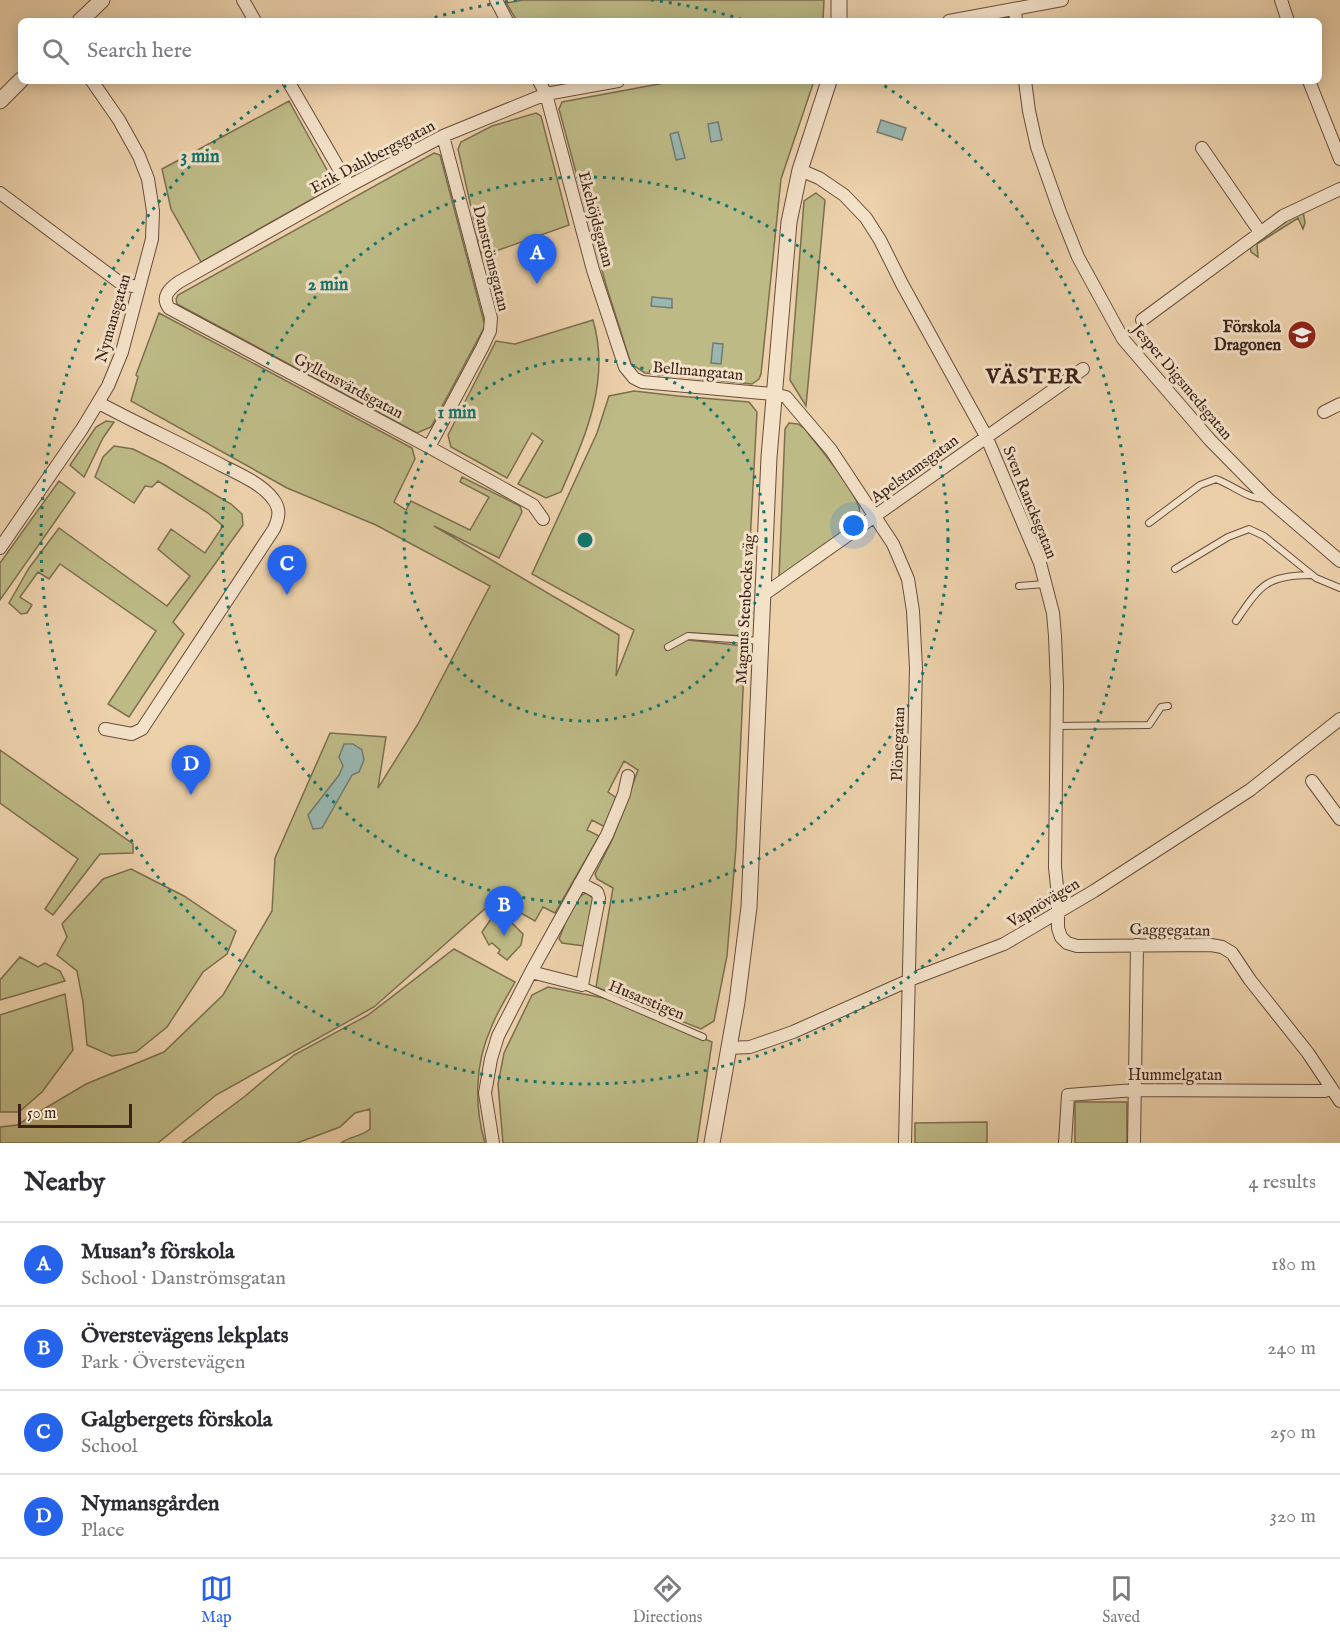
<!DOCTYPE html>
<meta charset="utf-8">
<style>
body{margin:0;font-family:"IM FELL English",serif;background:#f2f2f3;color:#2b2b33}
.scale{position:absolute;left:18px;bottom:15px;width:114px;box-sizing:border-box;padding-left:6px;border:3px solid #3b2118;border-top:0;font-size:16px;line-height:21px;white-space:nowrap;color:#3b2118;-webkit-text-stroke:4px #f3e1c8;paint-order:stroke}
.you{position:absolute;left:854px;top:526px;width:21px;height:21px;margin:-15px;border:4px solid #fff;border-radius:50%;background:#1a73e8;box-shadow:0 0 0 9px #1a73e833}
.badge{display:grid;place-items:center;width:39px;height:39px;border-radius:50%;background:#2563eb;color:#fff;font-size:20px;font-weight:700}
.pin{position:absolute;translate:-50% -50px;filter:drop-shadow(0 2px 3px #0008)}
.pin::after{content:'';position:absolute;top:32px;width:21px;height:18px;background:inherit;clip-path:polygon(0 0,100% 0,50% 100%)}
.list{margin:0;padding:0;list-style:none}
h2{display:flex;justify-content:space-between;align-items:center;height:78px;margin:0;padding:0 24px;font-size:26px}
h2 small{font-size:20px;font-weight:400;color:#7c7c81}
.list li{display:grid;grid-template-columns:39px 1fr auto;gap:18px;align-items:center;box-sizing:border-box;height:84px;padding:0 24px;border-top:2px solid #e1e1e2}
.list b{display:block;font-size:22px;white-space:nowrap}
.list p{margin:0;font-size:20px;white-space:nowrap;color:#7c7c81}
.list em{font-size:20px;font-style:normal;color:#7c7c81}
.icon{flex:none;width:33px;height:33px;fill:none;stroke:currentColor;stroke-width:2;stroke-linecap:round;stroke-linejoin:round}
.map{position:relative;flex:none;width:1340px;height:1143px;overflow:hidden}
.search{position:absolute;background:#fff;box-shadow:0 3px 15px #0003;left:18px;right:18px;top:18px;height:66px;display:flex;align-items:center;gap:15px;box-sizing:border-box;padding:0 21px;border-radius:9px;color:#7c7c81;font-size:22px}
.sheet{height:414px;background:#fff}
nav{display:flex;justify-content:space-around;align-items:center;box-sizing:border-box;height:84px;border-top:2px solid #e1e1e2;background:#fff;font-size:16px;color:#7c7c81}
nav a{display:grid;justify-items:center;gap:3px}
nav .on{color:#2563eb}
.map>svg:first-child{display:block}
.green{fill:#bdba86;stroke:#7c6e4f;stroke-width:1.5}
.water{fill:#99b6af;stroke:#737a73;stroke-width:1.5}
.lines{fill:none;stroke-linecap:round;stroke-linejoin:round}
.service-casing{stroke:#674d3d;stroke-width:8}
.minor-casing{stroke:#674d3d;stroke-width:14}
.tertiary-casing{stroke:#674d3d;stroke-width:17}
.service{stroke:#f3e1c8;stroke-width:6}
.minor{stroke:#f3e1c8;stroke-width:12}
.tertiary{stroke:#f3e1c8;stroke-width:15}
.ring{fill:none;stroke:#0f766e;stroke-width:3;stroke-dasharray:3 6}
.labels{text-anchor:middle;stroke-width:6;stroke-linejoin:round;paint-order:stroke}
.street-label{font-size:16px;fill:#3b2118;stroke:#f3e1c8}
.poi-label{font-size:16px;font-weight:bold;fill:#3b2118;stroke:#f3e1c8;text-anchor:end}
.district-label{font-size:22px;font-weight:bold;letter-spacing:1.5px;fill:#3b2118;stroke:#f3e1c8}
.centre{fill:#0f766e;stroke:#f3e1c8;stroke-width:3}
.ring-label{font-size:18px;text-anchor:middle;font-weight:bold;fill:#0f766e;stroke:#f3e1c8;stroke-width:6;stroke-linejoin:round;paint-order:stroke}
</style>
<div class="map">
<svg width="1340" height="1143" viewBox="0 0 1340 1143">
<rect width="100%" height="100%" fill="#ecd1ab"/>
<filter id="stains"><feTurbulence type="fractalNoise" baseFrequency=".00333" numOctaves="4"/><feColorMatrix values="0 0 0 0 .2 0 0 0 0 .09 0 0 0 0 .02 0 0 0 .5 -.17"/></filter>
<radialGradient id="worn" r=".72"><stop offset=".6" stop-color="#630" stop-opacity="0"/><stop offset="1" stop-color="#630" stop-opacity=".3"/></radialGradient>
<path class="green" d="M 523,0 L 824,0 L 823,21 L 517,21 L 506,3 Z
M 675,81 L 814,81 L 781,179 L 761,374 L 759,379 L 752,384 L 645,373 L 631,364 L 606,285 L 559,109 L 562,102 Z
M 289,101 L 332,179 L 328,190 L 201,262 L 171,209 L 162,169 Z
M 536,113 L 541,116 L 569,225 L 482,256 L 458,149 L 461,142 L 492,126 Z
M 434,153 L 440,155 L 485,326 L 431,427 L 417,433 L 177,304 L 176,299 L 178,295 Z
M 816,193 L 825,200 L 806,406 L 790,380 L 804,201 Z
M 1303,211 L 1305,223 L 1303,229 L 1298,218 L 1257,244 L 1258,257 L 1251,252 L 1250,247 L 1267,232 Z
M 159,313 L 412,448 L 415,459 L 394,502 L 406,510 L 411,501 L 470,530 L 489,497 L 460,482 L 462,477 L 520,506 L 522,512 L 499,558 L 434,526 L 619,635 L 616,676 L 634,630 L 532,574 L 597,433 L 609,396 L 634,391 L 678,396 L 749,402 L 757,412 L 745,636 L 691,633 L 689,640 L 745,646 L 736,847 L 727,956 L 714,1021 L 701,1029 L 596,987 L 613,888 L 597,879 L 595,874 L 612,840 L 638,770 L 624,761 L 608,792 L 618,799 L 605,827 L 592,820 L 587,830 L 599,836 L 555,913 L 543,907 L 535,921 L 496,899 L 374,1007 L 216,1095 L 158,1143 L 0,1143 L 0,1127 L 17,1125 L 86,1084 L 164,1052 L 223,995 L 272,911 L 275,858 L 330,733 L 386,737 L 378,788 L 418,724 L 490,586 L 376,525 L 287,488 L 131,401 L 138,377 L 136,375 Z
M 593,320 C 611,381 585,437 561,492 L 546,498 L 518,484 L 543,441 L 532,433 L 507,478 L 451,447 L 448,435 L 496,341 L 515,344 Z
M 106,421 L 114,422 L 103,438 L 84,477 L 70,465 L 96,427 Z
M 789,423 L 798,424 L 805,429 C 819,448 852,486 859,507 C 860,512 860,516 858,521 L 779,578 L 785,429 Z
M 114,446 L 133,449 L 165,465 L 231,504 L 242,514 L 243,525 L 173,622 L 184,634 L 129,717 L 108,704 L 156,631 L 60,564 L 49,579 L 38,572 L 20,597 L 32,605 L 27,613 L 21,614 L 9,603 L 29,568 L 59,528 L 167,606 L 190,576 L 158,549 L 171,529 L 205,553 L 223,526 L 208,513 L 158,481 L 152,487 L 145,486 L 134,503 L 95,477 L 103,457 Z
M 59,481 L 75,493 L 0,600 L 0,563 Z
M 0,750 L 133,844 L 133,853 L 100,854 L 53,915 L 45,909 L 78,859 L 0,803 Z
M 131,869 L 184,896 L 236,931 L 227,954 L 203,972 L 167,1027 L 136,1052 L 112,1056 L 87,1045 L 83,1002 L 77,971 L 57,955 L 67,937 L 62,924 L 103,879 Z
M 586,893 L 593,898 L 593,903 L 584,946 L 562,943 L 559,939 C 564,927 574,896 586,893 Z
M 495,913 L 504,915 L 523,934 L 521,945 L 507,960 L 498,953 L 500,950 L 492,943 L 489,945 L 482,932 Z
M 454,949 L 515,982 C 507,997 497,1012 491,1028 C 475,1063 474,1106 485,1143 L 341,1143 C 350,1136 361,1137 370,1129 L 370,1109 L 355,1113 L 340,1127 L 297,1143 L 182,1143 L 244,1097 L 294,1055 L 368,1015 Z
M 20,957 L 38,967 L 45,963 L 60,971 L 65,981 L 0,1000 L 0,980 Z
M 548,987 L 609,999 L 712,1042 L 697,1143 L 503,1143 L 498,1084 L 504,1053 L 532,995 Z
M 65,994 L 73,1050 L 42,1092 L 19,1112 L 0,1112 L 0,1015 Z
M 1075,1102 L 1127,1102 L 1127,1143 L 1075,1143 Z
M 987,1122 L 987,1143 L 915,1143 L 915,1123 Z"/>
<path class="water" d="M 881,120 L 906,128 L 902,140 L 877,132 Z
M 718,122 L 722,140 L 711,142 L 708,124 Z
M 678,132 L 685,158 L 676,160 L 670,134 Z
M 652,297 L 672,299 L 672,308 L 651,306 Z
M 713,343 L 723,344 L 721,364 L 711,363 Z
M 344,744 L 353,744 L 362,750 L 364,760 L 359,772 L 352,775 L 322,828 L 313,829 L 308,815 L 339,775 L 343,766 L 339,757 Z"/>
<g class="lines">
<g class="service-casing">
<path id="service" d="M 1149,523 L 1200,485 L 1216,479 C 1235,486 1248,500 1268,499
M 1175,569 L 1228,537 L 1249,529 L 1264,536 L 1316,578 L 1340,588
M 1019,586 L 1045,584
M 1236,621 C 1260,586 1266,575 1311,575
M 668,647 L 688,636 L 761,641
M 1055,726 L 1149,725 L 1161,707 L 1168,706
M 582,985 L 703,1037"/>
</g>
<g class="minor-casing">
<path id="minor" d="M 243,0 L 255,21
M 496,0 L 507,21
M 1281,0 L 1288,21
M 1015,9 L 1016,21
M 949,21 L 1062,0
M 288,81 L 349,186
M 539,81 L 546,94 L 593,270 L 625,367 L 634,378 L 642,382 L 773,394 L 786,397 L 831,450 L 893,544 L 908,579 L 913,611 L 916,668 L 905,1143
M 1025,81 L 1029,111 L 1037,147 L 1060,212 L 1078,257 L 1123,339 L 1210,440 L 1268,499 L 1340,561
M 1309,81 L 1340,159
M 1202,148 L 1260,232
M 800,170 L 819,178 L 844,195 L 866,218 L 880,240 L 902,284 L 986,436 L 1040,563 L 1053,613 L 1055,636 L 1057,686 L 1055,867 L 1058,896 L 1058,928 L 1061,937 L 1067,943 L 1077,946 L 1211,945 L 1222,947 L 1232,953 L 1250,980 L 1308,1053 L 1340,1101
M 0,193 L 119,282 L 139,288
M 1142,320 L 1283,216 L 1340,189
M 99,403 C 140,425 182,444 223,466 C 239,474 262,484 273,499 C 281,509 279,518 274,529 L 142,729 L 132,734 L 105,729
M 1324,412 L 1340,404
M 429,447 L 482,348 L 490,331 L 491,318 L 443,136
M 543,519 L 533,505 L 429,447 L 169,308 C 161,297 169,289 179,282 L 349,186 L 443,136 L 546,94 L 618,81
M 0,548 L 82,429 L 108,386 L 122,352 L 152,239 L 153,211 L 148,179 L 139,156 L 119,120 L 92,81
M 763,595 L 1083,369
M 1312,781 L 1340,819
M 531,972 L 582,985 L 599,898 L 597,892 L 580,883
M 729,1048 L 750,1047 L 793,1032 L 912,979 L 1004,944 L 1094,891 L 1250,790 L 1340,719
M 493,1143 L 485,1093 L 491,1059 L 498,1036 L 531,972 L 607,835 L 624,794 L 628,776
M 1065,1143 L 1068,1095 L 1135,1090 L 1325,1091 L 1331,1088
M 1134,1143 L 1137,945"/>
</g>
<g class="tertiary-casing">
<path id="tertiary" d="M 80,21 L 102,0
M 839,21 L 839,0
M 0,101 L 21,80
M 712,1143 L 737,1002 L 749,907 L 769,457 L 789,222 L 800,170 L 829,81"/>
</g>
<use href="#service" class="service"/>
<use href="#minor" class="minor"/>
<use href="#tertiary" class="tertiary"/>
</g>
<g class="ring">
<circle cx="585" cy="540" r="181"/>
<circle cx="585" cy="540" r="363"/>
<path d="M426 20A544 544 0 0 1 519 0M651 0A544 544 0 0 1 744 20M877 81A544 544 0 1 1 293 81"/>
</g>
<defs>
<g id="school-disc" transform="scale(1.5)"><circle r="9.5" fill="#8f2418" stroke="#f3e1c8"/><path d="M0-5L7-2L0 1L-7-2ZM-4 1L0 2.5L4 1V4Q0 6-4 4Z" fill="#fff"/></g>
</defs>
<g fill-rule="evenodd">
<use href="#school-disc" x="1302" y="335"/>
</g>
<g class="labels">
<g class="street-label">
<text transform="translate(372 156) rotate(-28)" y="6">Erik Dahlbergsgatan</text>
<text transform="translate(597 219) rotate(75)" y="6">Ekehöjdsgatan</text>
<text transform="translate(492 258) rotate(76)" y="6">Danströmsgatan</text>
<text transform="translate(112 318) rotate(-74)" y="6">Nymansgatan</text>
<text transform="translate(698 370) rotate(5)" y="6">Bellmangatan</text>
<text transform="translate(1183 381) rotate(50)" y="6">Jesper Digsmedsgatan</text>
<text transform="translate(349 385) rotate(28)" y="6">Gyllensvärdsgatan</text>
<text transform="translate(914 468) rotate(-36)" y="6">Apelstamsgatan</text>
<text transform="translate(1031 502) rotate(68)" y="6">Sven Rancksgatan</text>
<text transform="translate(744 609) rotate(-87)" y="6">Magnus Stenbocks väg</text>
<text transform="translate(897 744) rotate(-88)" y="6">Plönegatan</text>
<text transform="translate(1043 902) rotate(-31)" y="6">Vapnövägen</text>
<text transform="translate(1170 929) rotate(1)" y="6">Gaggegatan</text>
<text transform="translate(647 999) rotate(22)" y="6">Husarstigen</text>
<text x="1175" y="1080">Hummelgatan</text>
</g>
<g class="poi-label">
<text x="1281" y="332">Förskola<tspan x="1281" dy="18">Dragonen</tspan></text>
</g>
<g class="district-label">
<text x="1034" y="383">VÄSTER</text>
</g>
</g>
<circle cx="585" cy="540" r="9" class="centre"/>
<g class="ring-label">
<text x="200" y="162">3 min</text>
<text x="328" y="290">2 min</text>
<text x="457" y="418">1 min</text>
</g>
<rect width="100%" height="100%" filter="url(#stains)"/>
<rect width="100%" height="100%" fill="url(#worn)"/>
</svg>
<div class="scale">50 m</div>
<div class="you"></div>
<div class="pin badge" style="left:537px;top:284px">A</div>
<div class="pin badge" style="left:504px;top:936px">B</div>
<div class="pin badge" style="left:287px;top:595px">C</div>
<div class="pin badge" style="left:191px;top:795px">D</div>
<div class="search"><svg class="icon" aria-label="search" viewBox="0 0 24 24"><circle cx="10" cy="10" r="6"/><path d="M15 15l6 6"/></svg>Search here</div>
</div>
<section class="sheet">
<h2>Nearby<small>4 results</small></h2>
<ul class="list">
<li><span class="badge">A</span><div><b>Musan's förskola</b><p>School · Danströmsgatan</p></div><em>180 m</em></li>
<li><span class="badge">B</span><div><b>Överstevägens lekplats</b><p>Park · Överstevägen</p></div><em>240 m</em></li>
<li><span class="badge">C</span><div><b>Galgbergets förskola</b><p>School</p></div><em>250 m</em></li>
<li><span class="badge">D</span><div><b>Nymansgården</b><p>Place</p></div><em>320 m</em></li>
</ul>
</section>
<nav>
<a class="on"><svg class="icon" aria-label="map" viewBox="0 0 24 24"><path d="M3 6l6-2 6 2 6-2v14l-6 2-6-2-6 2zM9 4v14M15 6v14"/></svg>Map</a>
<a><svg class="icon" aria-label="directions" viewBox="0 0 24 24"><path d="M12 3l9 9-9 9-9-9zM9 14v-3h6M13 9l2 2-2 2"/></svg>Directions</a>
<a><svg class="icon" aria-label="saved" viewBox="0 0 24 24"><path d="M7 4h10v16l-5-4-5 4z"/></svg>Saved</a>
</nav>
